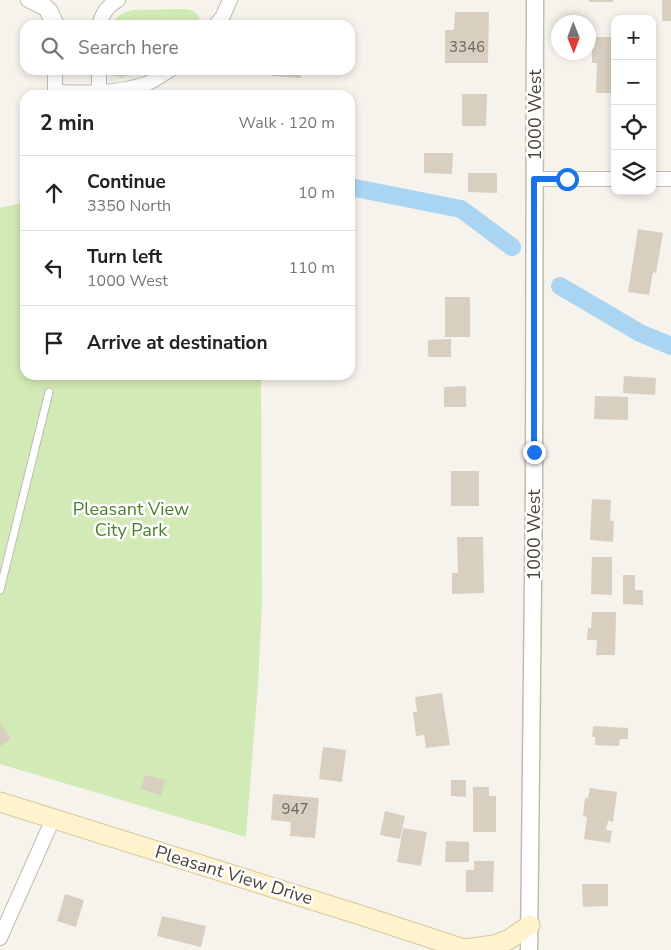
<!DOCTYPE html>
<meta charset="utf-8">
<style>
body{margin:0;font-family:"Nunito Sans",sans-serif;background:#f6f6f6;color:#222}
.controls{position:absolute;right:15px;top:15px;display:grid;overflow:hidden;border-radius:10px;box-shadow:0 2px 8px #0003}
.controls button{width:45px;height:45px;display:grid;place-items:center;padding:0;border:0;border-bottom:1px solid #e0e0e0;background:#fff;color:#222;font:25px sans-serif}
.compass{position:absolute;left:551px;top:15px;width:45px;height:45px;border-radius:50%;background:#fff;box-shadow:0 2px 8px #0003;rotate:179deg}
.stop{position:absolute;width:15px;height:15px;margin:-11px;border:4px solid #1a73e8;border-radius:50%;background:#fff}
.stop.end{background:#1a73e8;border-color:#fff;box-shadow:0 1px 5px #0008}
.list{margin:0;padding:0;list-style:none}
h2{display:flex;justify-content:space-between;align-items:center;height:65px;margin:0;padding:0 20px;font-size:21px}
h2 small{font-size:16px;font-weight:400;color:#767676}
.list li{display:grid;grid-template-columns:32px 1fr auto;gap:15px;align-items:center;box-sizing:border-box;height:75px;padding:0 20px;border-top:1px solid #e0e0e0}
.list b{display:block;font-size:19px;white-space:nowrap}
.list p{margin:0;font-size:16px;white-space:nowrap;color:#767676}
.list em{font-size:16px;font-style:normal;color:#767676}
.icon{flex:none;width:28px;height:28px;fill:none;stroke:currentColor;stroke-width:2;stroke-linecap:round;stroke-linejoin:round}
.map{position:relative;flex:none;width:671px;height:950px;overflow:hidden}
.search{position:absolute;background:#fff;box-shadow:0 2px 8px #0003;left:20px;top:20px;width:335px;height:55px;display:flex;align-items:center;gap:12px;box-sizing:border-box;padding:0 18px;border-radius:15px;color:#767676;font-size:19px}
.panel{position:absolute;background:#fff;box-shadow:0 2px 8px #0003;left:20px;top:90px;width:335px;height:290px;border-radius:15px}
.map>svg:first-child{display:block}
.green{fill:#d2eab5}
.lines{fill:none;stroke-linecap:round;stroke-linejoin:round}
.canal{stroke:#a9d4f2;stroke-width:18}
.building{fill:#d8cfc1}
.service-casing{stroke:#c2bbae;stroke-width:9}
.minor-casing{stroke:#c2bbae;stroke-width:16}
.tertiary-casing{stroke:#c2bbae;stroke-width:19}
.secondary-casing{stroke:#d6c79b;stroke-width:21}
.service{stroke:#fff;stroke-width:7}
.minor{stroke:#fff;stroke-width:14}
.tertiary{stroke:#fff;stroke-width:16}
.secondary{stroke:#fff3cd;stroke-width:19}
.route{stroke:#1a73e8;stroke-width:6}
.labels{text-anchor:middle;stroke-width:5;stroke-linejoin:round;paint-order:stroke}
.number-label{font-size:15px;fill:#6e675b}
.street-label{font-size:18px;fill:#4b4439;stroke:#fff}
.park-label{font-size:18px;fill:#4a7f2a;stroke:#fff}
</style>
<div class="map">
<svg width="671" height="950" viewBox="0 0 671 950">
<rect width="100%" height="100%" fill="#f6f3ec"/>
<path class="green" d="M 185,9 C 195,10 201,15 200,25 L 111,25 C 116,16 123,12 133,10 Z
M 108,70 L 144,70 L 121,78 L 111,75 Z
M 25,202 L 25,375 L 261,375 L 262,602 L 258,684 L 246,837 L 0,764 L 0,208 Z"/>
<g class="lines">
<path class="canal" d="M 350,187 L 461,209 L 512,247
M 560,286 L 640,333 L 671,346"/>
</g>
<path class="building" d="M 589,0 L 613,0 L 613,2 L 589,2 Z
M 662,0 L 671,0 L 671,21 L 662,21 Z
M 455,12 L 489,12 L 488,63 L 445,63 L 445,30 L 454,30 Z
M 592,37 L 615,37 L 615,93 L 596,93 L 597,63 L 592,63 Z
M 272,70 L 301,70 L 301,78 L 272,76 Z
M 462,94 L 487,94 L 486,126 L 462,126 Z
M 424,153 L 453,153 L 452,174 L 424,173 Z
M 468,173 L 497,173 L 497,193 L 468,192 Z
M 638,229 L 663,233 L 656,273 L 653,272 L 649,295 L 628,292 Z
M 445,297 L 470,297 L 470,337 L 445,337 Z
M 451,339 L 451,357 L 428,357 L 428,340 Z
M 624,376 L 656,378 L 655,395 L 623,393 Z
M 466,386 L 466,407 L 444,407 L 444,387 Z
M 595,396 L 628,397 L 628,420 L 594,419 Z
M 451,471 L 479,471 L 479,506 L 451,506 Z
M 592,499 L 611,500 L 610,521 L 614,521 L 613,542 L 590,540 Z
M 457,537 L 483,537 L 484,593 L 452,594 L 452,573 L 458,573 Z
M 592,557 L 612,557 L 612,595 L 591,594 Z
M 623,575 L 635,575 L 635,590 L 643,590 L 643,605 L 623,604 Z
M 592,612 L 616,612 L 615,655 L 596,655 L 597,640 L 587,640 L 588,628 L 591,628 Z
M 442,693 L 450,745 L 426,748 L 424,735 L 416,736 L 413,712 L 417,712 L 415,697 Z
M 0,723 L 11,738 L 0,747 Z
M 593,726 L 628,728 L 628,739 L 620,739 L 619,746 L 595,745 L 595,737 L 592,737 Z
M 323,747 L 346,750 L 342,782 L 319,779 Z
M 145,775 L 165,780 L 161,795 L 141,789 Z
M 451,780 L 466,780 L 466,797 L 451,796 Z
M 473,787 L 489,787 L 489,796 L 496,796 L 496,832 L 473,832 Z
M 590,788 L 617,792 L 613,822 L 608,821 L 606,830 L 612,831 L 610,843 L 584,839 L 587,817 L 583,816 L 585,798 L 588,798 Z
M 273,794 L 319,798 L 315,838 L 290,836 L 291,822 L 271,820 Z
M 385,811 L 405,816 L 400,839 L 380,835 Z
M 403,828 L 427,832 L 421,866 L 397,862 Z
M 446,841 L 469,842 L 469,862 L 445,862 Z
M 474,861 L 494,861 L 493,892 L 466,892 L 466,870 L 474,870 Z
M 582,884 L 608,884 L 608,906 L 583,907 Z
M 65,894 L 84,900 L 76,927 L 57,921 Z
M 162,916 L 206,926 L 201,947 L 157,936 Z"/>
<g class="lines">
<g class="service-casing">
<path id="service" d="M 44,0 L 53,8 L 61,25
M 0,590 L 49,392"/>
</g>
<g class="minor-casing">
<path id="minor" d="M 28,0 L 46,9 L 53,25
M 99,25 C 102,14 108,5 118,0
M 216,25 L 223,16 L 230,0
M 55,70 L 55,92 C 86,93 116,94 146,84 C 154,81 162,74 170,70
M 99,70 L 99,92
M 534,179 L 615,179
M 652,179 L 671,179
M 0,938 L 53,819"/>
</g>
<g class="tertiary-casing">
<path id="tertiary" d="M 529,950 L 534,489 L 535,0"/>
</g>
<g class="secondary-casing">
<path id="secondary" d="M 0,802 L 357,914 L 467,950
M 465,949 L 494,945 L 508,940 L 530,925"/>
</g>
<use href="#service" class="service"/>
<use href="#minor" class="minor"/>
<use href="#tertiary" class="tertiary"/>
<use href="#secondary" class="secondary"/>
</g>
<g class="lines">
<path class="route" d="M 534,452 L 534,179 L 567,179"/>
</g>
<g class="labels">
<g class="number-label">
<text x="467" y="52">3346</text>
<text x="295" y="814">947</text>
</g>
<g class="street-label">
<text transform="translate(535 115) rotate(-90)" y="6">1000 West</text>
<text transform="translate(534 535) rotate(-90)" y="6">1000 West</text>
<text transform="translate(234 875) rotate(17)" y="6">Pleasant View Drive</text>
</g>
<g class="park-label">
<text x="131" y="515">Pleasant View<tspan x="131" dy="21">City Park</tspan></text>
</g>
</g>
</svg>
<div class="controls">
<button>+</button>
<button>−</button>
<button><svg class="icon" aria-label="locate" viewBox="0 0 24 24"><circle cx="12" cy="12" r="6"/><path d="M12 2v4M12 18v4M2 12h4M18 12h4"/></svg></button>
<button><svg class="icon" aria-label="layers" viewBox="0 0 24 24"><path d="M12 4l9 5-9 5-9-5zM3 14l9 5 9-5"/></svg></button>
</div>
<svg class="compass" viewBox="-18 -18 36 36"><path d="M0-13l5 13h-10z" fill="#e53935"/><path d="M0 13l5-13h-10z" fill="#767676"/></svg>
<div class="stop" style="left:567px;top:179px"></div>
<div class="stop end" style="left:534px;top:452px"></div>
<div class="search"><svg class="icon" aria-label="search" viewBox="0 0 24 24"><circle cx="10" cy="10" r="6"/><path d="M15 15l6 6"/></svg>Search here</div>
<section class="panel">
<h2>2 min<small>Walk · 120 m</small></h2>
<ul class="list">
<li><svg class="icon" aria-label="ahead" viewBox="0 0 24 24"><path d="M12 20V5M6 11l6-6 6 6"/></svg><div><b>Continue</b><p>3350 North</p></div><em>10 m</em></li>
<li><svg class="icon" aria-label="left" viewBox="0 0 24 24"><path d="M17 20v-9H6M10 6l-5 5 5 5"/></svg><div><b>Turn left</b><p>1000 West</p></div><em>110 m</em></li>
<li><svg class="icon" aria-label="arrive" viewBox="0 0 24 24"><path d="M6 21V4h12l-3 4 3 4H6"/></svg><div><b>Arrive at destination</b></div></li>
</ul>
</section>
</div>
